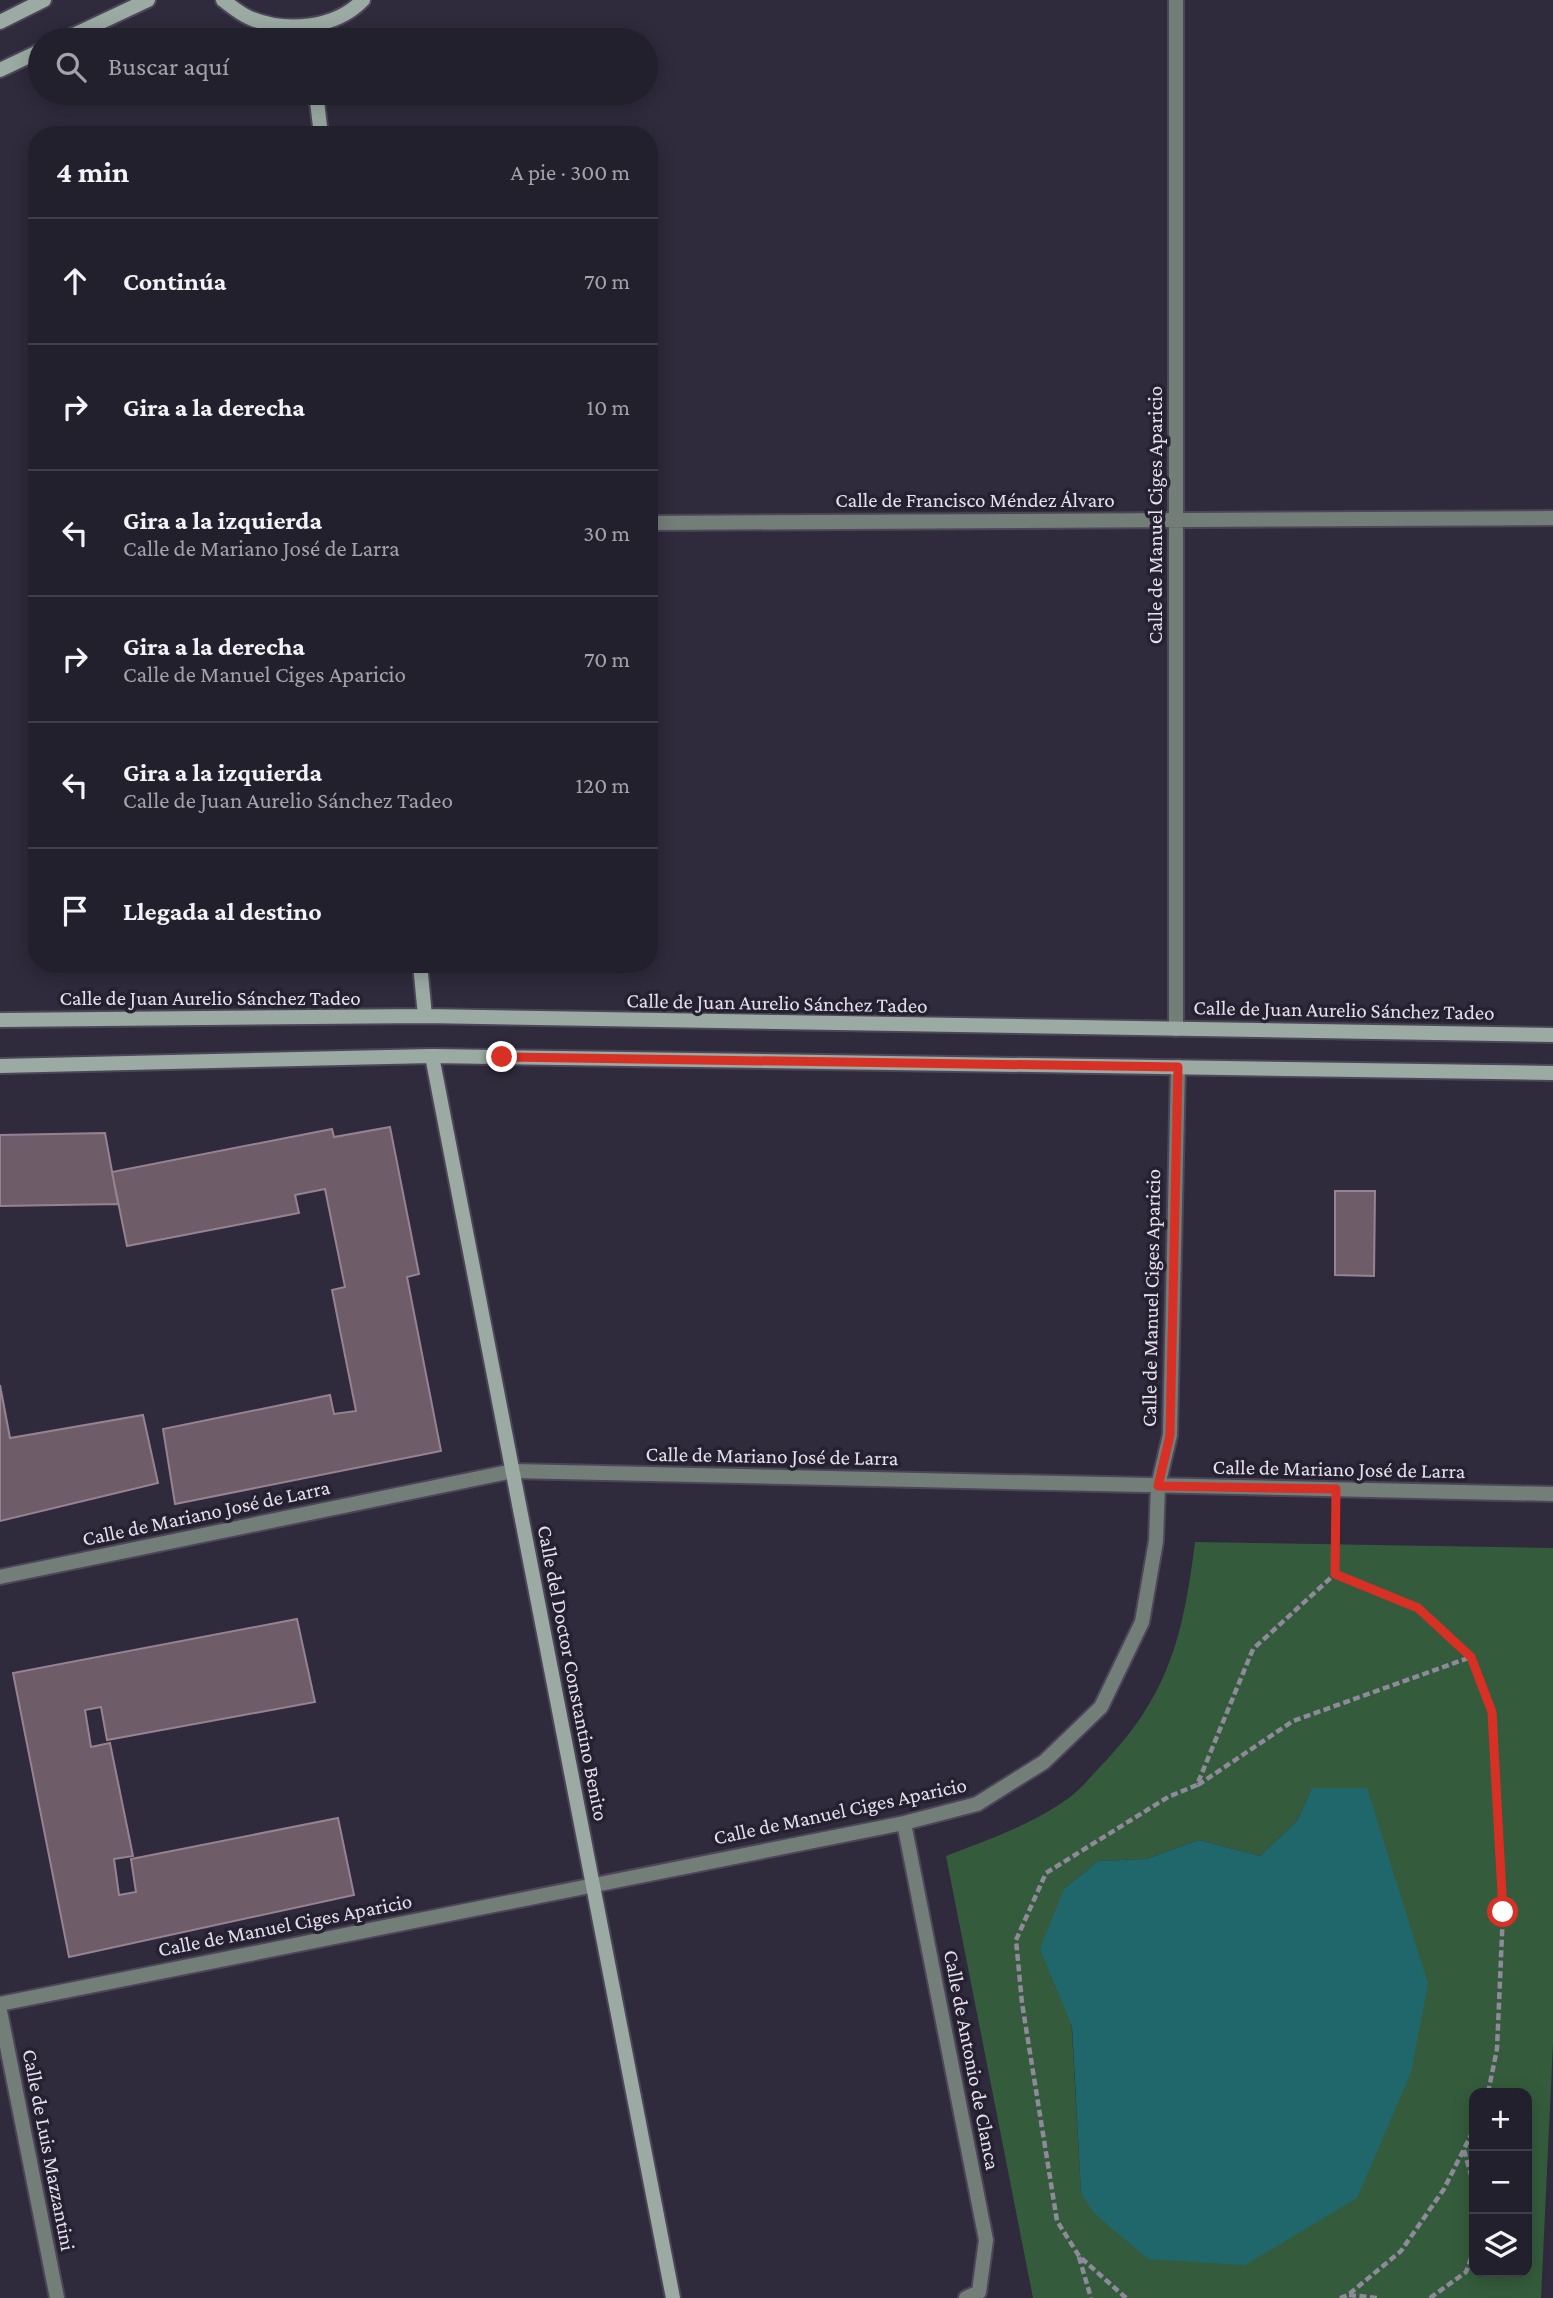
<!DOCTYPE html>
<html lang="es">
<meta charset="utf-8">
<style>
body{margin:0;font-family:"Crimson Pro",serif;background:#2b2835;color:#f1f3f6}
.controls{position:absolute;right:21px;bottom:21px;display:grid;overflow:hidden;border-radius:14px;box-shadow:0 4px 18px #0003}
.controls button{width:63px;height:63px;display:grid;place-items:center;padding:0;border:0;border-bottom:2px solid #403e49;background:#23202d;color:#f1f3f6;font:35px sans-serif}
.stop{position:absolute;width:21px;height:21px;margin:-16px;border:5px solid #d93025;border-radius:50%;background:#fff}
.stop.end{background:#d93025;border-color:#fff;box-shadow:0 2px 7px #0008}
.list{margin:0;padding:0;list-style:none}
h2{display:flex;justify-content:space-between;align-items:center;height:91px;margin:0;padding:0 28px;font-size:30px}
h2 small{font-size:23px;font-weight:400;color:#a3a3aa}
.list li{display:grid;grid-template-columns:46px 1fr auto;gap:21px;align-items:center;box-sizing:border-box;height:126px;padding:0 28px;border-top:2px solid #403e49}
.list b{display:block;font-size:26px;white-space:nowrap}
.list p{margin:0;font-size:23px;white-space:nowrap;color:#a3a3aa}
.list em{font-size:23px;font-style:normal;color:#a3a3aa}
.icon{flex:none;width:38px;height:38px;fill:none;stroke:currentColor;stroke-width:2;stroke-linecap:round;stroke-linejoin:round}
.map{position:relative;flex:none;width:1553px;height:2298px;overflow:hidden}
.search{position:absolute;background:#23202d;box-shadow:0 4px 18px #0003;left:28px;top:28px;width:630px;height:77px;display:flex;align-items:center;gap:18px;box-sizing:border-box;padding:0 24px;border-radius:38px;color:#a3a3aa;font-size:26px}
.panel{position:absolute;background:#23202d;box-shadow:0 4px 18px #0003;left:28px;top:126px;width:630px;height:847px;border-radius:28px}
.map>svg:first-child{display:block}
.green{fill:#345c3c;fill-rule:evenodd}
.water{fill:#20676c}
.building{fill:#6e5c69;stroke:#968290;stroke-width:2}
.lines{fill:none;stroke-linecap:round;stroke-linejoin:round}
.street-casing{stroke:#4c4758;stroke-width:18}
.secondary-casing{stroke:#4c4758;stroke-width:18}
.path{stroke:#8e8a99;stroke-width:4.5;stroke-dasharray:7 3.5;stroke-linecap:butt}
.street{stroke:#747e79;stroke-width:14}
.secondary{stroke:#9baba3;stroke-width:14}
.route{stroke:#d93025;stroke-width:9}
.labels{text-anchor:middle;stroke-width:7;stroke-linejoin:round;paint-order:stroke}
.street-label{font-size:21px;fill:#e4e1ed;stroke:#252131}
</style>
<div class="map">
<svg width="1553" height="2298" viewBox="0 0 1553 2298">
<rect width="100%" height="100%" fill="#2f2a3c"/>
<path class="green" d="M 1195,1542 L 1553,1548 L 1553,2043 L 1541,2298 L 1033,2298 L 946,1856 C 987,1840 1034,1824 1070,1797 C 1081,1789 1091,1776 1100,1767 C 1169,1696 1183,1637 1195,1542 ZM 1312,1788 L 1148,2259 L 1081,2193 L 1064,1889 L 1098,1861 L 1146,1859 L 1199,1840 L 1260,1856 L 1297,1821 ZM 1474,2093 L 1527,2093 L 1527,2272 L 1474,2272 Z"/>
<path class="water" d="M 1312,1788 L 1367,1788 L 1428,1984 L 1411,2072 L 1357,2198 L 1245,2265 L 1148,2259 L 1095,2214 L 1081,2193 L 1072,2026 L 1040,1949 L 1064,1889 L 1098,1861 L 1146,1859 L 1199,1840 L 1260,1856 L 1297,1821 Z"/>
<path class="building" d="M 390,1127 L 419,1274 L 407,1277 L 441,1451 L 175,1504 L 163,1429 L 330,1395 L 334,1414 L 356,1411 L 332,1290 L 345,1287 L 325,1189 L 295,1195 L 299,1213 L 127,1246 L 112,1172 L 332,1129 L 334,1137 Z
M 105,1133 L 118,1204 L 0,1206 L 0,1135 Z
M 1335,1191 L 1375,1191 L 1374,1276 L 1335,1275 Z
M 0,1385 L 10,1438 L 143,1415 L 158,1483 L 0,1521 Z
M 297,1619 L 315,1702 L 107,1740 L 101,1707 L 85,1710 L 91,1747 L 110,1743 L 133,1856 L 114,1859 L 119,1895 L 136,1892 L 131,1859 L 338,1818 L 354,1895 L 69,1957 L 13,1673 Z"/>
<g class="lines">
<g class="street-casing">
<path id="street" d="M 1176,0 L 1176,1029
M 649,523 L 1553,518
M 0,1577 L 513,1471 L 1553,1494
M 904,1823 L 986,2240 L 979,2292 L 966,2298
M 0,2004 L 904,1823 L 977,1804 L 1044,1762 L 1101,1707 L 1142,1622 L 1156,1541 L 1158,1486 L 1170,1435 L 1178,1067
M 0,2011 L 57,2298"/>
</g>
<g class="secondary-casing">
<path id="secondary" d="M 223,0 C 231,6 240,14 250,18 C 286,33 335,29 363,0
M 0,22 L 44,0
M 63,40 L 148,0
M 0,70 L 40,51
M 316,93 L 321,135
M 420,964 L 425,1016
M 0,1020 L 425,1016 L 1553,1035
M 432,1056 L 673,2298
M 0,1066 L 432,1056 L 1553,1073"/>
</g>
<path class="path" d="M 1335,1574 L 1336,1515
M 1198,1785 L 1293,1721 L 1471,1657
M 1464,2150 L 1474,2186
M 1079,2257 L 1091,2298
M 1349,2295 L 1378,2298
M 1126,2298 L 1079,2256 L 1057,2221 L 1022,2003 L 1016,1940 L 1046,1873 L 1168,1797 L 1197,1785 L 1253,1649 L 1335,1574 L 1418,1608 L 1471,1657 L 1492,1712 L 1503,1912 L 1497,2049 L 1488,2093
M 1340,2298 L 1348,2295 L 1401,2251 L 1444,2189 L 1474,2129
M 1430,2298 L 1466,2272 L 1474,2250"/>
<use href="#street" class="street"/>
<use href="#secondary" class="secondary"/>
</g>
<g class="lines">
<path class="route" d="M 502,1057 L 1178,1067 L 1170,1435 L 1158,1486 L 1336,1489 L 1335,1574 L 1418,1608 L 1471,1657 L 1492,1712 L 1503,1912"/>
</g>
<g class="labels">
<g class="street-label">
<text x="975" y="507">Calle de Francisco Méndez Álvaro</text>
<text transform="translate(1155 515) rotate(-90)" y="7">Calle de Manuel Ciges Aparicio</text>
<text x="210" y="1005">Calle de Juan Aurelio Sánchez Tadeo</text>
<text transform="translate(777 1003) rotate(1)" y="7">Calle de Juan Aurelio Sánchez Tadeo</text>
<text transform="translate(1344 1010) rotate(1)" y="7">Calle de Juan Aurelio Sánchez Tadeo</text>
<text transform="translate(1151 1298) rotate(-89)" y="7">Calle de Manuel Ciges Aparicio</text>
<text transform="translate(772 1456) rotate(1)" y="7">Calle de Mariano José de Larra</text>
<text transform="translate(1339 1469) rotate(1)" y="7">Calle de Mariano José de Larra</text>
<text transform="translate(206 1513) rotate(-12)" y="7">Calle de Mariano José de Larra</text>
<text transform="translate(573 1673) rotate(79)" y="7">Calle del Doctor Constantino Benito</text>
<text transform="translate(840 1811) rotate(-12)" y="7">Calle de Manuel Ciges Aparicio</text>
<text transform="translate(285 1925) rotate(-11)" y="7">Calle de Manuel Ciges Aparicio</text>
<text transform="translate(972 2060) rotate(79)" y="7">Calle de Antonio de Clanca</text>
<text transform="translate(49 2150) rotate(79)" y="7">Calle de Luis Mazzantini</text>
</g>
</g>
</svg>
<div class="controls">
<button>+</button>
<button>−</button>
<button><svg class="icon" aria-label="layers" viewBox="0 0 24 24"><path d="M12 4l9 5-9 5-9-5zM3 14l9 5 9-5"/></svg></button>
</div>
<div class="stop" style="left:1503px;top:1912px"></div>
<div class="stop end" style="left:502px;top:1057px"></div>
<div class="search"><svg class="icon" aria-label="search" viewBox="0 0 24 24"><circle cx="10" cy="10" r="6"/><path d="M15 15l6 6"/></svg>Buscar aquí</div>
<section class="panel">
<h2>4 min<small>A pie · 300 m</small></h2>
<ul class="list">
<li><svg class="icon" aria-label="ahead" viewBox="0 0 24 24"><path d="M12 20V5M6 11l6-6 6 6"/></svg><div><b>Continúa</b></div><em>70 m</em></li>
<li><svg class="icon" aria-label="right" viewBox="0 0 24 24"><path d="M7 20v-9h11M14 6l5 5-5 5"/></svg><div><b>Gira a la derecha</b></div><em>10 m</em></li>
<li><svg class="icon" aria-label="left" viewBox="0 0 24 24"><path d="M17 20v-9H6M10 6l-5 5 5 5"/></svg><div><b>Gira a la izquierda</b><p>Calle de Mariano José de Larra</p></div><em>30 m</em></li>
<li><svg class="icon" aria-label="right" viewBox="0 0 24 24"><path d="M7 20v-9h11M14 6l5 5-5 5"/></svg><div><b>Gira a la derecha</b><p>Calle de Manuel Ciges Aparicio</p></div><em>70 m</em></li>
<li><svg class="icon" aria-label="left" viewBox="0 0 24 24"><path d="M17 20v-9H6M10 6l-5 5 5 5"/></svg><div><b>Gira a la izquierda</b><p>Calle de Juan Aurelio Sánchez Tadeo</p></div><em>120 m</em></li>
<li><svg class="icon" aria-label="arrive" viewBox="0 0 24 24"><path d="M6 21V4h12l-3 4 3 4H6"/></svg><div><b>Llegada al destino</b></div></li>
</ul>
</section>
</div>
